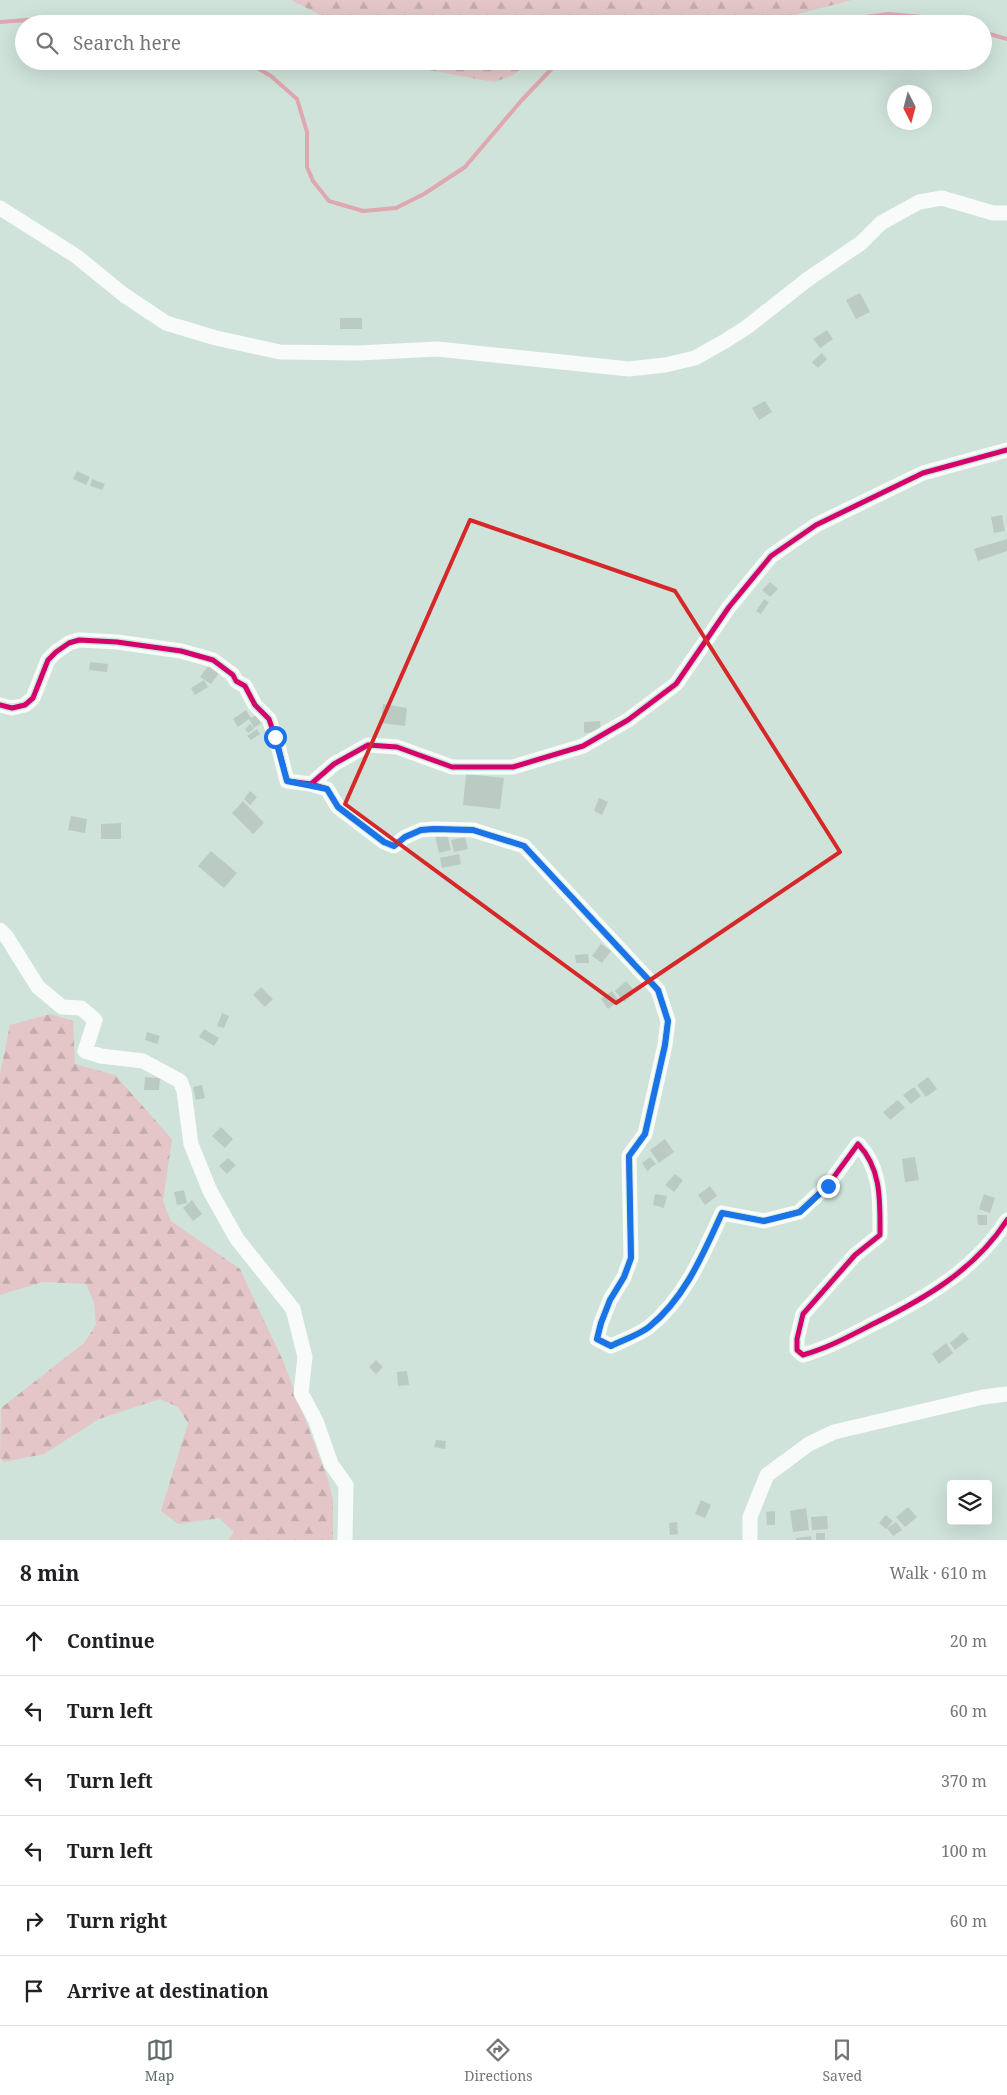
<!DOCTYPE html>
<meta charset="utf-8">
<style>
body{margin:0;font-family:"Noto Serif",serif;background:#f6f6f6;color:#202124}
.controls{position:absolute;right:15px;bottom:15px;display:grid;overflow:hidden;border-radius:5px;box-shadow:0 5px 20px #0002}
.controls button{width:45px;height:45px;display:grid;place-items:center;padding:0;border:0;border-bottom:1px solid #e0e0e0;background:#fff;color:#202124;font:25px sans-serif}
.compass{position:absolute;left:887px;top:85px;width:45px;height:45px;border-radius:50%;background:#fff;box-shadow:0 5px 20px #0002;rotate:174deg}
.stop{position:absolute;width:15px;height:15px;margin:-11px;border:4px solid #1a73e8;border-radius:50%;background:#fff}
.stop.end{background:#1a73e8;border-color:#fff;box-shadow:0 1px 5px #0008}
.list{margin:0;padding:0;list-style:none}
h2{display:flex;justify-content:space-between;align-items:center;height:65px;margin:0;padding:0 20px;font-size:21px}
h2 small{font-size:16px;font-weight:400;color:#757577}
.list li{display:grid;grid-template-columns:32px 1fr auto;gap:15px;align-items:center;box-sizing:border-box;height:70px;padding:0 20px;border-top:1px solid #e0e0e0}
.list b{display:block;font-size:19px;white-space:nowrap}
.list em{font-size:16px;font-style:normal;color:#757577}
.icon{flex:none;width:28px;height:28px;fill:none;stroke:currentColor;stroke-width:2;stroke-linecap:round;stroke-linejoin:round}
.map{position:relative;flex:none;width:1007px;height:1540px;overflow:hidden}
.search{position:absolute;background:#fff;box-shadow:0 5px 20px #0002;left:15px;right:15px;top:15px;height:55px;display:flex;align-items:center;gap:12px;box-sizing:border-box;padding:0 18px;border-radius:28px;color:#757577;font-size:19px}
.sheet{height:485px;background:#fff}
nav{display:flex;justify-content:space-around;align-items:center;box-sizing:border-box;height:70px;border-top:1px solid #e0e0e0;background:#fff;font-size:14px;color:#757577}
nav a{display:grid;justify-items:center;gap:2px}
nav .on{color:#5e6e67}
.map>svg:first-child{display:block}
.forest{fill:url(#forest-firs)}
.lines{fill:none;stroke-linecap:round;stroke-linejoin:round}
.stream{stroke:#dfa7af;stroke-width:4}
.building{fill:#bbcbc4}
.street{stroke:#f8fbf9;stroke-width:15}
.cycleway-casing{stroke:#c7ebdb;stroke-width:8}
.cycleway{stroke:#d6006c;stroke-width:5}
.route{stroke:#1a73e8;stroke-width:6}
.marked{fill:none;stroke:#d62828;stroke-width:4;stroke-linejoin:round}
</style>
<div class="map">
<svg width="1007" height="1540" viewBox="0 0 1007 1540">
<defs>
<pattern id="forest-firs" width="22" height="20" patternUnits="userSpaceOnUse" patternTransform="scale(1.25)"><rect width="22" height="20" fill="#e4c6c8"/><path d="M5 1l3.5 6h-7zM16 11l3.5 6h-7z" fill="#c3aaac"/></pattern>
</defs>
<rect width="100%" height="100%" fill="#cfe3da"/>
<path class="forest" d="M 291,0 L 852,0 L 771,21 L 746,24 L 674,24 L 644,20 L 618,24 L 338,24 Z
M 412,61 L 529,61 L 514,75 L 494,82 L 429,70 Z
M 51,1014 L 73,1021 L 75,1064 L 115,1075 L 172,1139 L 163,1201 L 171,1221 L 240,1269 L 284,1363 L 328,1480 L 333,1500 L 333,1540 L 228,1540 L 234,1532 L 219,1518 L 178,1524 L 161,1511 L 188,1423 L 178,1407 L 160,1399 L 99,1419 L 44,1454 L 4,1462 L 0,1458 L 1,1408 L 84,1343 L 96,1325 L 94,1303 L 86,1284 L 43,1282 L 0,1295 L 0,1074 L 10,1025 Z"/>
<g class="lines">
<path class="stream" d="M 0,22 L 54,18 L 81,24
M 811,24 L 889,14 L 922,17 L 949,24
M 983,32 L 1007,39
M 245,61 L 271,76 L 297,99 L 307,132 L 307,167 L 313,181 L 329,201 L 363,211 L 396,208 L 424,194 L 465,167 L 521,101 L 559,61"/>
</g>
<path class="building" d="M 860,293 L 870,312 L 856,319 L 846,300 Z
M 340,318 L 362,318 L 362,329 L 340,329 Z
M 827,330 L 833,339 L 820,348 L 813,339 Z
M 822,353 L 827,359 L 818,368 L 812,362 Z
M 765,401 L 772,412 L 759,420 L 752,408 Z
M 77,471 L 90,477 L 86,485 L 73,479 Z
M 92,479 L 105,484 L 102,490 L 90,486 Z
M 1002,515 L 1005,531 L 994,533 L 991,517 Z
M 1007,539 L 1007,551 L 978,561 L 974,549 Z
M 770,582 L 778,589 L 770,597 L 762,590 Z
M 764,599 L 769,602 L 761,614 L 756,611 Z
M 90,662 L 108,664 L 107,672 L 89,670 Z
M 209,665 L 219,673 L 211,684 L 200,677 Z
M 204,680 L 208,687 L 195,695 L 191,688 Z
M 383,704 L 407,708 L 405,726 L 381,723 Z
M 246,710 L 251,718 L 256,715 L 261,723 L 254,728 L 249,719 L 238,727 L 233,719 Z
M 600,721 L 601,732 L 584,733 L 584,722 Z
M 250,724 L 254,729 L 248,733 L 245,729 Z
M 257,729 L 260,734 L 251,740 L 247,736 Z
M 466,774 L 504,778 L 500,809 L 463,805 Z
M 250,791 L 257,797 L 250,805 L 244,799 Z
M 599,798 L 608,802 L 602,815 L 594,811 Z
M 243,801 L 264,823 L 253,834 L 232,813 Z
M 71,816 L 87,819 L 85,833 L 68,830 Z
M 121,823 L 121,839 L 101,839 L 101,824 Z
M 447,833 L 451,850 L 439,853 L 435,835 Z
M 465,837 L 468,849 L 454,852 L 451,840 Z
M 211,851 L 237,873 L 224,888 L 198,866 Z
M 459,854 L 461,864 L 442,868 L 440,858 Z
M 601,944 L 611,951 L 602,963 L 592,956 Z
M 588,954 L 589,963 L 576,963 L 575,955 Z
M 626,981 L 636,992 L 624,1002 L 615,991 Z
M 261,987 L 273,999 L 265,1007 L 253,995 Z
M 612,991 L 619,1001 L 608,1009 L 601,999 Z
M 222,1013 L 229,1016 L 224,1028 L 217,1026 Z
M 204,1029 L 219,1038 L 214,1046 L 199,1037 Z
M 147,1032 L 160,1036 L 157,1044 L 145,1040 Z
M 145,1077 L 160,1078 L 159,1090 L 144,1090 Z
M 928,1077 L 937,1089 L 926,1097 L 917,1085 Z
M 202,1085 L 205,1098 L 196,1100 L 193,1087 Z
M 914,1087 L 921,1096 L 911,1104 L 903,1095 Z
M 898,1100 L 905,1108 L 890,1120 L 883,1112 Z
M 221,1127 L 233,1139 L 225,1148 L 212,1136 Z
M 665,1139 L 674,1152 L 659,1163 L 650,1150 Z
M 650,1157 L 656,1164 L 647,1171 L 642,1163 Z
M 915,1157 L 919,1180 L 905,1182 L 902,1159 Z
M 228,1158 L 236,1165 L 227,1174 L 219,1166 Z
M 675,1174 L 683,1180 L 674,1192 L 665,1185 Z
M 710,1186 L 717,1196 L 705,1205 L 698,1195 Z
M 184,1190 L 187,1203 L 177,1205 L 174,1192 Z
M 655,1194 L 667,1196 L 664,1208 L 653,1205 Z
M 984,1194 L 995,1198 L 990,1213 L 979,1209 Z
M 192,1200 L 202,1214 L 193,1221 L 183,1208 Z
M 977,1215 L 987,1215 L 987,1225 L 978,1225 Z
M 963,1332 L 969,1339 L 955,1350 L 950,1343 Z
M 946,1343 L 953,1353 L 939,1364 L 932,1354 Z
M 376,1360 L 383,1367 L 376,1374 L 369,1367 Z
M 407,1371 L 409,1385 L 398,1386 L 397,1372 Z
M 436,1440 L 446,1441 L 445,1449 L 434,1447 Z
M 701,1500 L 711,1505 L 705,1518 L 695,1514 Z
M 908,1507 L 917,1517 L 905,1527 L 896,1517 Z
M 806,1508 L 809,1530 L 793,1532 L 790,1511 Z
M 775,1511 L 775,1525 L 767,1525 L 766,1512 Z
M 886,1515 L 893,1521 L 886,1529 L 879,1523 Z
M 827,1516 L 828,1529 L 812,1530 L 811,1517 Z
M 677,1522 L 678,1534 L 670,1535 L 669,1523 Z
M 896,1522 L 902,1530 L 893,1536 L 887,1528 Z
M 816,1533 L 825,1533 L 825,1540 L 816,1540 Z
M 811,1536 L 812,1540 L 796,1540 L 796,1538 Z"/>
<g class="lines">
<path class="street" d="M 0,208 L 76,256 L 124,295 L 166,323 L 216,338 L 280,352 L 358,353 L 437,349 L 629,369 L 665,365 L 695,358 L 725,341 L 747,327 L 808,279 L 861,243 L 881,223 L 919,202 L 942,198 L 993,213 L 1007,213
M 0,705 L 12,708 L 25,705 L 33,698 L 48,660 L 56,652 L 69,643 L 79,640 L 117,642 L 181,651 L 213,660 L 233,675 L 236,681 L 245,686 L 255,705 L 269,719 L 279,749 L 287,781 L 311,784 L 334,764 L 368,745 L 397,747 L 452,767 L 513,767 L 583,746 L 628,720 L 676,684 L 729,607 L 771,556 L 816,525 L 923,473 L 1007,450
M 311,784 L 327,789 L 338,807 L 384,842 L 394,846 L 405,837 L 421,830 L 434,829 L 473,830 L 524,846 L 658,990 L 668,1021 L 665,1045 L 645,1134 L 629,1156 L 631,1258 L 624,1277 L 610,1300 L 601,1323 L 597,1339 L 611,1346 C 623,1340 638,1335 649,1327 C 685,1298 703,1254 722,1213 L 764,1221 L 799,1212 L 828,1185 L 858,1144 C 882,1169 880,1202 880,1235 L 855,1255 L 803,1314 L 797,1339 L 797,1350 L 803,1355 C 828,1348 850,1336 873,1324 C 924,1299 975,1270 1007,1220
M 0,930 L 6,936 L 38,987 L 62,1007 L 81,1008 L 95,1020 L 85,1051 L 101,1056 L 143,1061 L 180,1081 L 184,1091 L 191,1144 L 210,1191 L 237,1239 L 293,1309 L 305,1357 L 301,1393 L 316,1421 L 331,1464 L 346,1485 L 345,1540
M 750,1540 L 750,1517 L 767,1475 L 809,1444 L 834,1432 L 983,1397 L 1007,1394"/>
<g class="cycleway-casing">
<path id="cycleway" d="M 0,705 L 12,708 L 25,705 L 33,698 L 48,660 L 56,652 L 69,643 L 79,640 L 117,642 L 181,651 L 213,660 L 233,675 L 236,681 L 245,686 L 255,705 L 269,719 L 279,749 L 287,781 L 311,784 L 334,764 L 368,745 L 397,747 L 452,767 L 513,767 L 583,746 L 628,720 L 676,684 L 729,607 L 771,556 L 816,525 L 923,473 L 1007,450
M 311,784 L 327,789 L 338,807 L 384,842 L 394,846 L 405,837 L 421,830 L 434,829 L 473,830 L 524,846 L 658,990 L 668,1021 L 665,1045 L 645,1134 L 629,1156 L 631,1258 L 624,1277 L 610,1300 L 601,1323 L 597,1339 L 611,1346 C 623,1340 638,1335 649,1327 C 685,1298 703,1254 722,1213 L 764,1221 L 799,1212 L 828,1185 L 858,1144 C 882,1169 880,1202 880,1235 L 855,1255 L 803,1314 L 797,1339 L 797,1350 L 803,1355 C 828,1348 850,1336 873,1324 C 924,1299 975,1270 1007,1220"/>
</g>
<use href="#cycleway" class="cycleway"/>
</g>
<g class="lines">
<path class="route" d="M 275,737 L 287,781 L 327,789 L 338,807 L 384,842 L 394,846 L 405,837 L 421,830 L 434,829 L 473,830 L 524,846 L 658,990 L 668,1021 L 665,1045 L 645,1134 L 629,1156 L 631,1258 L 624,1277 L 610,1300 L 601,1323 L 597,1339 L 611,1346 C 623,1340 639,1335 649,1327 C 685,1298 703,1254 722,1213 L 764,1221 L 800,1212 L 828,1186"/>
</g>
<path class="marked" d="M 470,520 L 675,591 L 840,852 L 616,1003 L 345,804 Z"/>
</svg>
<div class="controls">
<button><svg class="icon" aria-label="layers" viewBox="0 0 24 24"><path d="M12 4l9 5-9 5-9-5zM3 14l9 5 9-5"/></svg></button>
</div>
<svg class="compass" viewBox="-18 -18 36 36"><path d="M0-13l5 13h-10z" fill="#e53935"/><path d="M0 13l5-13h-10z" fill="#757577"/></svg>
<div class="stop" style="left:275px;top:737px"></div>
<div class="stop end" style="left:828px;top:1186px"></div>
<div class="search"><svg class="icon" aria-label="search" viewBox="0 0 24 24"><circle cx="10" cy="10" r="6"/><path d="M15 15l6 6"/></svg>Search here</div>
</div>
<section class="sheet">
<h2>8 min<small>Walk · 610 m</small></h2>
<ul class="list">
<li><svg class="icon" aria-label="ahead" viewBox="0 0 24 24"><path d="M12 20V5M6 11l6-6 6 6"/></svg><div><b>Continue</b></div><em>20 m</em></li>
<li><svg class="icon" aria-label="left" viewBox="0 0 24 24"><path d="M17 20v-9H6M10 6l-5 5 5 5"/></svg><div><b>Turn left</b></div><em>60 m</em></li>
<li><svg class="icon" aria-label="left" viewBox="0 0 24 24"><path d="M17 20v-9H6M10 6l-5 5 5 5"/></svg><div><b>Turn left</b></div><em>370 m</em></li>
<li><svg class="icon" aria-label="left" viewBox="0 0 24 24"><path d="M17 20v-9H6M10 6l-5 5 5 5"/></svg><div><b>Turn left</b></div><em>100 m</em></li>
<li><svg class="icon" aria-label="right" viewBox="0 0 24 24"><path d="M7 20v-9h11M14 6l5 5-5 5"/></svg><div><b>Turn right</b></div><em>60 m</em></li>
<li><svg class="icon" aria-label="arrive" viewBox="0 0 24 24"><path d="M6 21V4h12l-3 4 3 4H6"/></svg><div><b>Arrive at destination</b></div></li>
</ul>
</section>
<nav>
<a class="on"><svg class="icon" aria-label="map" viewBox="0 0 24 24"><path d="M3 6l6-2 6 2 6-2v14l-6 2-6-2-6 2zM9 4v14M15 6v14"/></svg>Map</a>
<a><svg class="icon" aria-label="directions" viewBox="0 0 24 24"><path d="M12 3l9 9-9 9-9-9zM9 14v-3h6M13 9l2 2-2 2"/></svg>Directions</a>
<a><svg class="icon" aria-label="saved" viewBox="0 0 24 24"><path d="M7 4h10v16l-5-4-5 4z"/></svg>Saved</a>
</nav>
